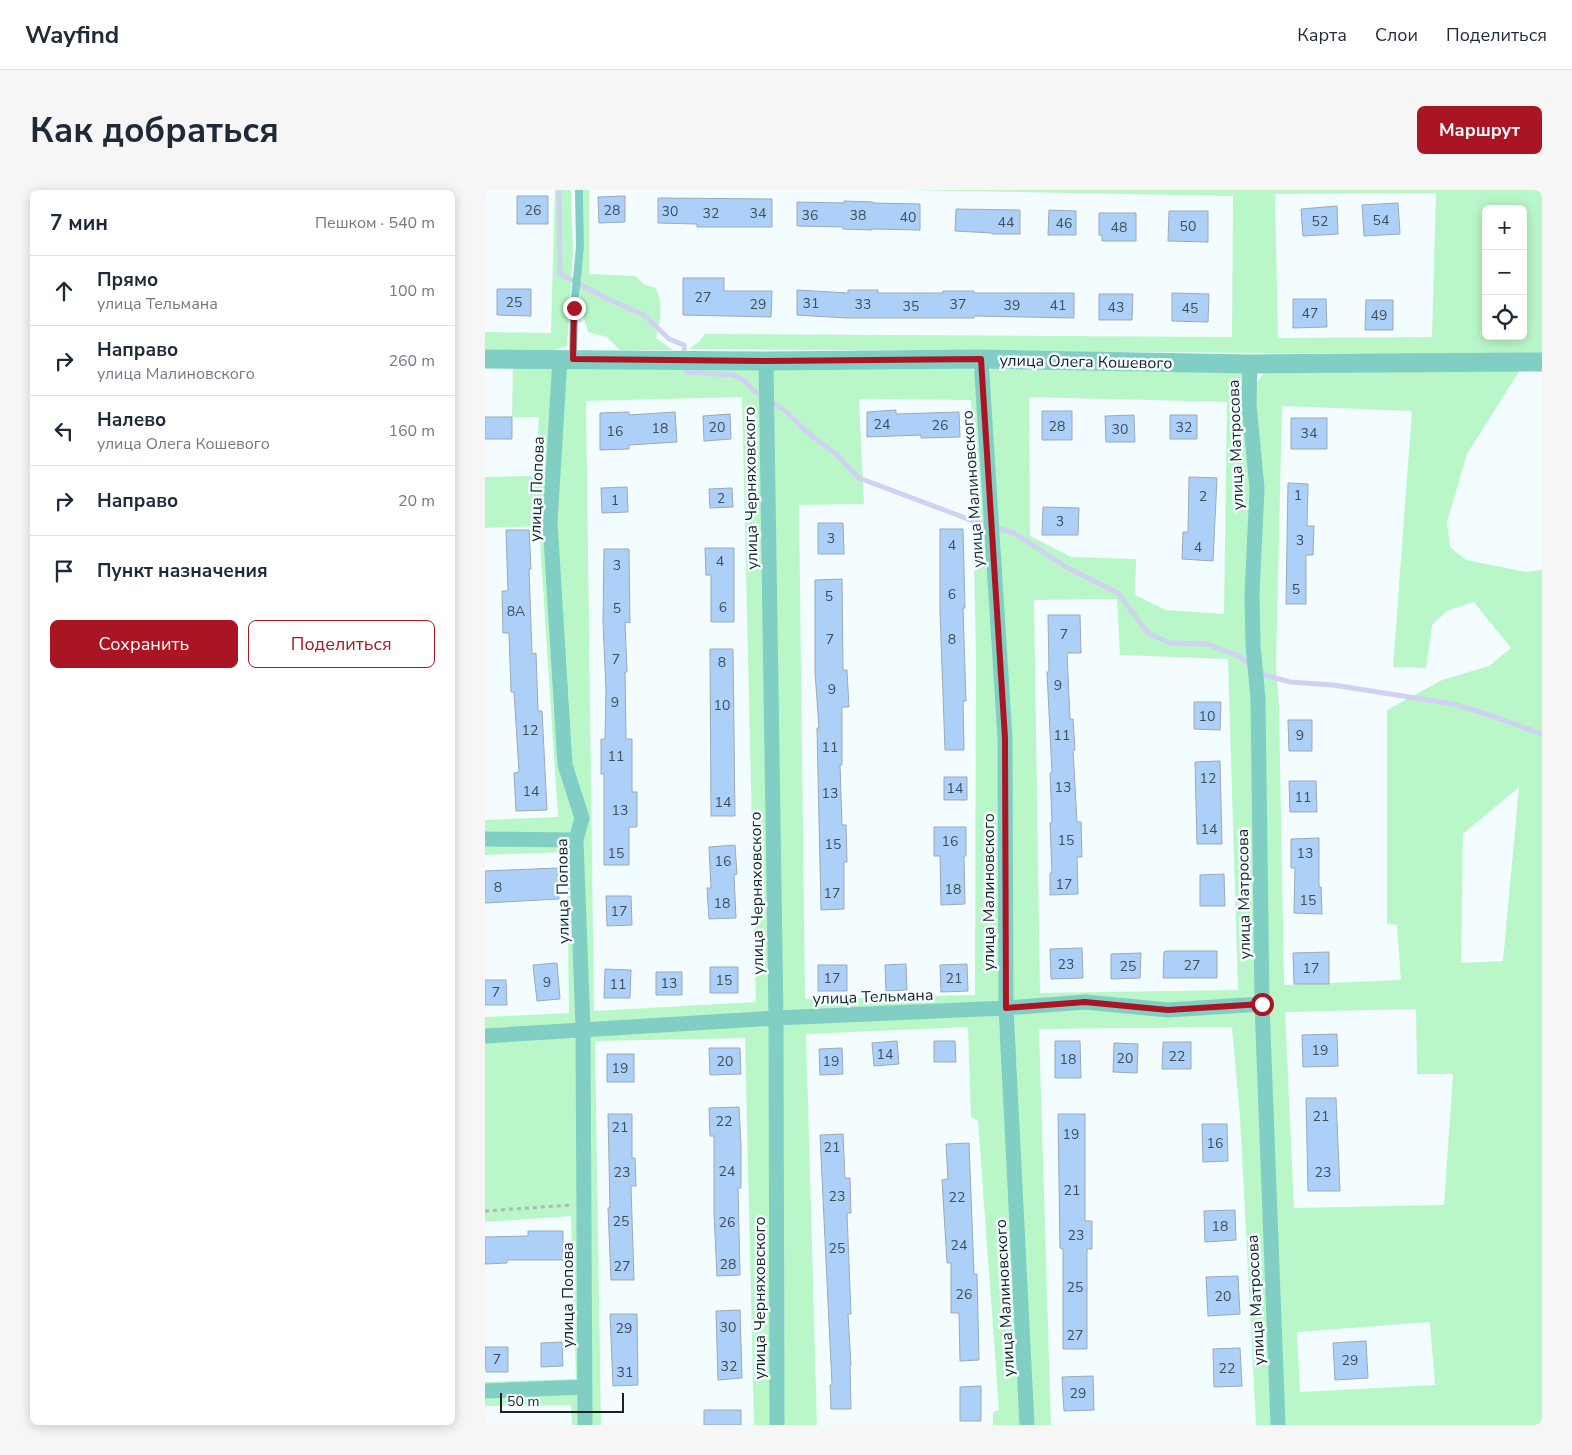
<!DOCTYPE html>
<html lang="ru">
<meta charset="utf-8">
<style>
body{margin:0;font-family:"Nunito Sans",sans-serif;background:#f6f6f7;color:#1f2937}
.controls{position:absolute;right:15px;top:15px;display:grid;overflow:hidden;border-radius:8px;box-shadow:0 2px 12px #0003}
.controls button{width:45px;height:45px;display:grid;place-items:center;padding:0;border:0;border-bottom:1px solid #e0e1e3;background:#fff;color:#1f2937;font:25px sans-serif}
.scale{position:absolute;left:15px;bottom:12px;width:124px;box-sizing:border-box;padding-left:5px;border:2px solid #1a2224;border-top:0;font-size:14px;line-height:18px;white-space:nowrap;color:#1a2224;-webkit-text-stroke:4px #f3fcfe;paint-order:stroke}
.stop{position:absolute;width:15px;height:15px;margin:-11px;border:4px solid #aa1524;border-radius:50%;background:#fff}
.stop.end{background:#aa1524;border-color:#fff;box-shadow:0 1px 5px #0008}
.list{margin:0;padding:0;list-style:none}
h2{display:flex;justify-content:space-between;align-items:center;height:65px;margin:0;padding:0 20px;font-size:21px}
h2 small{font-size:16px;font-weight:400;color:#747a83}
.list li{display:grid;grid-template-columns:32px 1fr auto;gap:15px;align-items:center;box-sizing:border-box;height:70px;padding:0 20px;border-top:1px solid #e0e1e3}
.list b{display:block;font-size:19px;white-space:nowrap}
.list p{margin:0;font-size:16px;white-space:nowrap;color:#747a83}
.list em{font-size:16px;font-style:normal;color:#747a83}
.actions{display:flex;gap:10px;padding:15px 20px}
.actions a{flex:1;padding:11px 0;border:1px solid #aa1524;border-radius:8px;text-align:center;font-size:18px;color:#aa1524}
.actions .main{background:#aa1524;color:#fff}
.icon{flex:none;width:28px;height:28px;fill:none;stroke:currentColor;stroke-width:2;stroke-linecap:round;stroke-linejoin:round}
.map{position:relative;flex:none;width:1057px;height:1235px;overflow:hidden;border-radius:8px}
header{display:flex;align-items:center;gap:30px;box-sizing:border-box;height:70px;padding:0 25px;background:#fff;border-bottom:1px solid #e0e1e3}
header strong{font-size:24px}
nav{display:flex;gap:28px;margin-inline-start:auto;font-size:18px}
.intro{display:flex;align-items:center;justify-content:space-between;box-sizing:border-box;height:120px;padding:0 30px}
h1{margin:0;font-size:35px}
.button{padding:12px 22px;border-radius:8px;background:#aa1524;color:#fff;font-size:18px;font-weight:700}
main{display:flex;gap:30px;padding:0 30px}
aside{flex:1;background:#fff;border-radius:8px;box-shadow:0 2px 12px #0003}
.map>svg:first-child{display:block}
.green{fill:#b9f7c9;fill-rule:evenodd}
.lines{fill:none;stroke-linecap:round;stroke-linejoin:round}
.stream{stroke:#d1d1f2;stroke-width:5}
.building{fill:#add0f9;stroke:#9da9b8}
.path{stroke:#aeb6b8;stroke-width:3;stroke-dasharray:4 4;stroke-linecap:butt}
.service{stroke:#81cec5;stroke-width:8}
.minor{stroke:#81cec5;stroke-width:15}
.tertiary{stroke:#81cec5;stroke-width:19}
.route{stroke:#aa1524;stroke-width:6}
.labels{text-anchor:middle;stroke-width:5;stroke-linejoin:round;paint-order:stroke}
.number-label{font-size:14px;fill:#3f4e59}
.street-label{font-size:16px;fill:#1a2224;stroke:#f3fcfe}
</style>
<header>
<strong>Wayfind</strong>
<nav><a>Карта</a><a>Слои</a><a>Поделиться</a></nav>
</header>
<div class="intro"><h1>Как добраться</h1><a class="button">Маршрут</a></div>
<main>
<aside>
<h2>7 мин<small>Пешком · 540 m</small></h2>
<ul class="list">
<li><svg class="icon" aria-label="ahead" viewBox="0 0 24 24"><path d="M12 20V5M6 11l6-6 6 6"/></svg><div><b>Прямо</b><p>улица Тельмана</p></div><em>100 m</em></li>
<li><svg class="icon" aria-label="right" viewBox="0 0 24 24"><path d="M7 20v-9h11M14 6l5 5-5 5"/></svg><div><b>Направо</b><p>улица Малиновского</p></div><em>260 m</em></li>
<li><svg class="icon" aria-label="left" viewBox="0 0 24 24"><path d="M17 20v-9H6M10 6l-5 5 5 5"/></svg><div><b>Налево</b><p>улица Олега Кошевого</p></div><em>160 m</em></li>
<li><svg class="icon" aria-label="right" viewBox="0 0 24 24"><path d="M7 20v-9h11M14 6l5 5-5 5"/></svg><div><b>Направо</b></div><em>20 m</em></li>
<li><svg class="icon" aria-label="arrive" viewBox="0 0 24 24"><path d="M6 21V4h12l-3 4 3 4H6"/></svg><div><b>Пункт назначения</b></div></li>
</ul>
<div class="actions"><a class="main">Сохранить</a><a>Поделиться</a></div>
</aside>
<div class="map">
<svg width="1057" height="1235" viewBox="0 0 1057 1235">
<rect width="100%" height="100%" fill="#f3fcfe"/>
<path class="green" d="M 70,0 L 86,0 L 88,63 L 82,156 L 69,160 L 0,160 L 0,142 L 66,143 Z
M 98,0 L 104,0 L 104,84 L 150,86 L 160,95 L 171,98 C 178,114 176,130 171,148 L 188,160 L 135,160 L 122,147 L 103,142 L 96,117 L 94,87 L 99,61 Z
M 418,0 L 1057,0 L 1057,165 L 204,159 L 215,151 L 220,144 L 747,147 L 748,6 ZM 951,3 L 947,147 L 793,148 L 790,4 ZM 1001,19 L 1038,19 L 1038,146 L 1001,146 Z
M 85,175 L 274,175 L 286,819 L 280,825 L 103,833 L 95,651 L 85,574 L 70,333 L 80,179 ZM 257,207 L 271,812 L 109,821 L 101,211 Z
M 28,176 L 69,178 L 61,331 L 93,629 L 89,643 L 0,648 L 0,630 L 73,627 L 54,336 L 0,338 L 0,287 L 51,286 L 54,227 L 27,227 Z
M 288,176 L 487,178 L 491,186 L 516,548 L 516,811 L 300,825 L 294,816 ZM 374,209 L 486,210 L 491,468 L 490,805 L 320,809 L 314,315 L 379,314 Z
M 507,178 L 755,179 L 758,184 L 767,299 L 772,808 L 682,817 L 528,814 L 502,185 ZM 544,207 L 742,212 L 739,424 L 681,420 L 650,405 L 651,369 L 586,367 L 545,346 ZM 632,409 L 635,465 L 743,469 L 753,800 L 555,803 L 549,410 Z
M 1035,180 L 982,264 L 962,332 L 965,357 L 981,370 L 1041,382 L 1057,380 L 1057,1235 L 798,1235 L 773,475 L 768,210 C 770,198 771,189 782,181 ZM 797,216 L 927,221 L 908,477 L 941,478 L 947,435 L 962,421 L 989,412 L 1026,458 L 1004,476 L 957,490 L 902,520 L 902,734 L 912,735 L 916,790 L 799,795 L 794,516 L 791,476 ZM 1034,597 L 1018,771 L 976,773 L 978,644 ZM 931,819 L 932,884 L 968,884 L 959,1015 L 809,1018 L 800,822 ZM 945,1132 L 950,1195 L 815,1202 L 812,1142 Z
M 0,653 L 84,653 L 90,833 L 0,842 L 0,827 L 84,823 L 82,662 L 0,665 Z
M 601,816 L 764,819 L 772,823 L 788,1235 L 771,1235 L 755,927 L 747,837 L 554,839 L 566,1235 L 547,1235 L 527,827 L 532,822 Z
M 513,823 L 518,827 L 538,1235 L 508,1235 L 508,1222 L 514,1220 L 493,931 L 486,927 L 483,837 L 321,844 L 332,1235 L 296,1235 L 295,839 L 302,832 Z
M 282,833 L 288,840 L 288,1235 L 269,1235 L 260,848 L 110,851 L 116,1235 L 104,1235 L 103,847 L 107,844 Z
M 92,848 L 97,1195 L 0,1198 L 0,1192 L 91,1189 L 86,1026 L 0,1032 L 0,851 Z
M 98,1200 L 98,1235 L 87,1235 L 86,1215 L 0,1216 L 0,1204 Z"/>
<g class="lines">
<path class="stream" d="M 74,0 L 75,84 L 121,108 L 159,125 L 184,149 L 199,155 L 201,182 L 248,185 L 261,192 L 268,200 L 299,220 L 322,242 L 351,264 L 374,288 L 491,332 L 529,343 L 581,377 L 633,403 L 663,443 L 685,453 L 722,454 L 754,466 L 767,476
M 774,480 L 780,485 L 805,492 L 848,495 L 969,514 L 1007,526 L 1057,544"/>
</g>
<path class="building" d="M 32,6 L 63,6 L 63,34 L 32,34 Z
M 140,6 L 140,32 L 114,33 L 113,7 Z
M 173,8 L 287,9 L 287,37 L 212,37 L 212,34 L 173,33 Z
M 359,11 L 388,12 L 388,13 L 435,14 L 435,40 L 387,39 L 387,40 L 358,39 L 358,37 L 312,36 L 312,12 L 359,13 Z
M 913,13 L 915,44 L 879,46 L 877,15 Z
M 852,16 L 853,44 L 818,46 L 816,19 Z
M 471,19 L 535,20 L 535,44 L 507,44 L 507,43 L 470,41 Z
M 564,20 L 591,21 L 591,45 L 563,45 Z
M 684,21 L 723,21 L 723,52 L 683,51 Z
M 614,23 L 651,23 L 651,51 L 617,51 L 617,46 L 614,45 Z
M 198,88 L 239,88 L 239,101 L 287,101 L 286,127 L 198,125 Z
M 12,99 L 46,99 L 46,126 L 12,125 Z
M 312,100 L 363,103 L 363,100 L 393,100 L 393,103 L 458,103 L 458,101 L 489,101 L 489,103 L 589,103 L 589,128 L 489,126 L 489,128 L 363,128 L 312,125 Z
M 687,103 L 724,104 L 723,132 L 687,131 Z
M 614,104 L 648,104 L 647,130 L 614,130 Z
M 808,109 L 841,109 L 842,137 L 808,138 Z
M 881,110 L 908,110 L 908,140 L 880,140 Z
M 411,220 L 411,224 L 474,222 L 475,247 L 436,248 L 436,245 L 382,247 L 382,222 Z
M 557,221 L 587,221 L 587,250 L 557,250 Z
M 144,222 L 144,225 L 190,222 L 192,252 L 144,255 L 144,259 L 115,260 L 115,223 Z
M 245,224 L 246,249 L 219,251 L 218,226 Z
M 649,225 L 650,252 L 621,252 L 620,226 Z
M 685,225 L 712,225 L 712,249 L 685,249 Z
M 0,227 L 27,227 L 27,249 L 0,249 Z
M 806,228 L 842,228 L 842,259 L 806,259 Z
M 704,287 L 732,288 L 728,371 L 697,369 L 698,342 L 703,342 Z
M 803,293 L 823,294 L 822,336 L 829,336 L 828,365 L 821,365 L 821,414 L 801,414 Z
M 142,297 L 143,322 L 117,323 L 116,298 Z
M 247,298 L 248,317 L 225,318 L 224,299 Z
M 558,317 L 594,318 L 593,345 L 557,345 Z
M 333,333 L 358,333 L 359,364 L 333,364 Z
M 455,339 L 478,339 L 480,418 L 478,418 L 481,511 L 478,511 L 479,560 L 460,560 L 455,421 Z
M 21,340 L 44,340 L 46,379 L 44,379 L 47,464 L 51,463 L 53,521 L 57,521 L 62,620 L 31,621 L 29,583 L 34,582 L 29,502 L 26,502 L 24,443 L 18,443 L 17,401 L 23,401 Z
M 220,358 L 249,358 L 249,432 L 226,432 L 226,385 L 221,385 Z
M 119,359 L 144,359 L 145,433 L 140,432 L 142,482 L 140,482 L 141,549 L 147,549 L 147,602 L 152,602 L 152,637 L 144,637 L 144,675 L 119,675 L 119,584 L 116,584 L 116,549 L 120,549 L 121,499 L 118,432 Z
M 357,389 L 358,480 L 362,480 L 364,517 L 357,517 L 357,575 L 355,575 L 357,635 L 361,635 L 362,672 L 359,672 L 359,719 L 336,720 L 332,538 L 334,538 L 330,482 L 330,390 Z
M 563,425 L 595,425 L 596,463 L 582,463 L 585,529 L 588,529 L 590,560 L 588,560 L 592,632 L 596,632 L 597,667 L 592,667 L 593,704 L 565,705 L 565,683 L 567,683 L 565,633 L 567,633 L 565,583 L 567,583 L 562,482 L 564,482 Z
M 225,459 L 248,459 L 250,626 L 226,626 Z
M 709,512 L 736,512 L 735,540 L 709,539 Z
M 803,530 L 827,530 L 827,561 L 804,561 Z
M 735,571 L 737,654 L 712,654 L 710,572 Z
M 459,587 L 482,587 L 482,610 L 459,610 Z
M 804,591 L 831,591 L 832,622 L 805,622 Z
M 449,637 L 481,637 L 481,666 L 479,666 L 480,714 L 456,715 L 455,666 L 449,666 Z
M 834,648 L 834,697 L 836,697 L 837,724 L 809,723 L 810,678 L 806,678 L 806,649 Z
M 250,655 L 252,684 L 249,685 L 251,728 L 224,729 L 222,698 L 226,698 L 224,657 Z
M 73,678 L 74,709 L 0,713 L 0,681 Z
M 739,684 L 740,716 L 715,716 L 715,685 Z
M 121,706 L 146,706 L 147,735 L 122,736 Z
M 597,758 L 598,788 L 566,789 L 565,759 Z
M 682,761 L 732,761 L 732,788 L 678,788 L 679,762 Z
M 844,762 L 844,794 L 809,794 L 808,763 Z
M 656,763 L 655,788 L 626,789 L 626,764 Z
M 72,773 L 75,809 L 52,811 L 48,775 Z
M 421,774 L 422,800 L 401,801 L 400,775 Z
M 482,774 L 483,801 L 456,802 L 455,775 Z
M 333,775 L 362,775 L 362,801 L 333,801 Z
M 225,777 L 253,777 L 253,803 L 225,803 Z
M 120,779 L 146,780 L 145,808 L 119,808 Z
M 171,782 L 197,782 L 197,805 L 171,805 Z
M 0,790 L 21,790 L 22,815 L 0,815 Z
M 852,844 L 853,876 L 818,877 L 817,845 Z
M 412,851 L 414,874 L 389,876 L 387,853 Z
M 449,851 L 470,851 L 471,872 L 449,872 Z
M 570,851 L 595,851 L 596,888 L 570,888 Z
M 678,852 L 706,852 L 706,879 L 677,879 Z
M 629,853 L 653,854 L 652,883 L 628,882 Z
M 224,858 L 255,858 L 256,884 L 225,885 Z
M 357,858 L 358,884 L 335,885 L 334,859 Z
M 122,864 L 149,864 L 149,892 L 122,892 Z
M 821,908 L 851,908 L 855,1001 L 823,1001 Z
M 254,917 L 256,956 L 256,998 L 253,998 L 255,1085 L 232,1086 L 229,1023 L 229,946 L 225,946 L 224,918 Z
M 123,924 L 147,924 L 147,968 L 150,968 L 151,996 L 146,996 L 149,1090 L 126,1090 L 123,1018 L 125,1018 Z
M 573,924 L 600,924 L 600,1031 L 607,1031 L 607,1059 L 602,1059 L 602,1159 L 578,1159 L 578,1059 L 575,1058 Z
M 717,934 L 742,934 L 743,971 L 718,972 Z
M 358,944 L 360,988 L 365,988 L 366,1023 L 362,1023 L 366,1124 L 363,1124 L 366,1175 L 365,1175 L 366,1219 L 346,1219 L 345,1195 L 347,1195 L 335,945 Z
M 484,953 L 489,1084 L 492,1084 L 494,1170 L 475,1171 L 474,1123 L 466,1123 L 466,1073 L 462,1073 L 457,990 L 463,989 L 461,954 Z
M 750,1020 L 751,1050 L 720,1052 L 719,1021 Z
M 43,1041 L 78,1041 L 78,1070 L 22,1070 L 22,1073 L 0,1074 L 0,1047 L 43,1046 Z
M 753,1086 L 755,1124 L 723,1126 L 721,1087 Z
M 255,1120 L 257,1188 L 233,1190 L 231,1121 Z
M 125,1124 L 152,1124 L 153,1195 L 128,1196 Z
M 881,1151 L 883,1188 L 850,1190 L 848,1153 Z
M 77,1152 L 78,1176 L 56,1177 L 56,1153 Z
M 0,1157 L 23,1157 L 23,1182 L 1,1182 Z
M 755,1158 L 757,1196 L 729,1197 L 728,1159 Z
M 608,1186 L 609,1220 L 579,1221 L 577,1187 Z
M 496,1196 L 496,1231 L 475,1231 L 475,1197 Z
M 219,1220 L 256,1220 L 256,1235 L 219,1235 Z"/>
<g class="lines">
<path class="path" d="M 0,1021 L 86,1015"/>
<path class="service" d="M 88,169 L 89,118 L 95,57 L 94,0"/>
<path class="minor" d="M 75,169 L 65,332 L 80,575 L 97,628 L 91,650 L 98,840 L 100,1235
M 496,169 L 520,548 L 521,818 L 542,1235
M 281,171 L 291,828 L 292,1235
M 765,174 L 764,214 L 772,299 L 767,404 L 768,455 L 773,509 L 777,814 L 793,1235
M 0,649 L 91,650
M 0,846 L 291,828 L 521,818 L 600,812 L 683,820 L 777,814
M 0,1201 L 100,1197"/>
<path class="tertiary" d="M 0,169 L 281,171 L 496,169 L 765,174 L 1057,172"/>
</g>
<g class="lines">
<path class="route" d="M 89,118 L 88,169 L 281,171 L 496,169 L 520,548 L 521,818 L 600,812 L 683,820 L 777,814"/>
</g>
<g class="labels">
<g class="number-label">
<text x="48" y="25">26</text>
<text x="127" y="25">28</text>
<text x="185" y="26">30</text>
<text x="226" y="28">32</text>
<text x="273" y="28">34</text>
<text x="325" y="30">36</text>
<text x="373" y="30">38</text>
<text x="423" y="32">40</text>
<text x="896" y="35">54</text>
<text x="835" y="36">52</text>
<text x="521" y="37">44</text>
<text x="579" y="38">46</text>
<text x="703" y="41">50</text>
<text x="634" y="42">48</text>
<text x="218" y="112">27</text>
<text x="29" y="117">25</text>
<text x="326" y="118">31</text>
<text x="273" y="119">29</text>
<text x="378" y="119">33</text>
<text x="473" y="119">37</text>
<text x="527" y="120">39</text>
<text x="573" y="120">41</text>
<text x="426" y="121">35</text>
<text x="631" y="122">43</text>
<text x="705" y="123">45</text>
<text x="825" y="128">47</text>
<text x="894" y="130">49</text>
<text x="397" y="239">24</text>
<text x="455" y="240">26</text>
<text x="572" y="241">28</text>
<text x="232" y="242">20</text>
<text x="699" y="242">32</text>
<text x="175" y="243">18</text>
<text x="635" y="244">30</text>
<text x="130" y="246">16</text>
<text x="824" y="248">34</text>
<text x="813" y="310">1</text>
<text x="718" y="311">2</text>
<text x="236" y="313">2</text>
<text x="130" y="315">1</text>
<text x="575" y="336">3</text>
<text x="346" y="353">3</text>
<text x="815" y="355">3</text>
<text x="467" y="360">4</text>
<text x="713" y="362">4</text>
<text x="235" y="376">4</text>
<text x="132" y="380">3</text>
<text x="811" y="404">5</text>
<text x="467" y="409">6</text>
<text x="344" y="411">5</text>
<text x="238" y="422">6</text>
<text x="132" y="423">5</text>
<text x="31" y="426">8А</text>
<text x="579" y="449">7</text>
<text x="345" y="454">7</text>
<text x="467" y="454">8</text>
<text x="131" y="474">7</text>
<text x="237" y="477">8</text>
<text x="573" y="500">9</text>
<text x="347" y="504">9</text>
<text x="130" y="517">9</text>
<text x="237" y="520">10</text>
<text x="722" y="531">10</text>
<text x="45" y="545">12</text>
<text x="577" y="550">11</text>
<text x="815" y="550">9</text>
<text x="345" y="562">11</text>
<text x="131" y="571">11</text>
<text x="723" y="593">12</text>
<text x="578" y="602">13</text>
<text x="470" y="603">14</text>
<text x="46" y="606">14</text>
<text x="345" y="608">13</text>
<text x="818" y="612">11</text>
<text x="238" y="617">14</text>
<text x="135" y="625">13</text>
<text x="724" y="644">14</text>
<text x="581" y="655">15</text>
<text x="465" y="656">16</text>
<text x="348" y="659">15</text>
<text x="131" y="668">15</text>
<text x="820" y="668">13</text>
<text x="238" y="676">16</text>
<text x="579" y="699">17</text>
<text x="13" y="702">8</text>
<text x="468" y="704">18</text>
<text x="347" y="708">17</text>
<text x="823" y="715">15</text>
<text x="237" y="718">18</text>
<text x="134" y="726">17</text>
<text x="581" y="779">23</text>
<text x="707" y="780">27</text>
<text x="643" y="781">25</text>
<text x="826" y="783">17</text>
<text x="347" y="793">17</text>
<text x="469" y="793">21</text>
<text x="239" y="795">15</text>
<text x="62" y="797">9</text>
<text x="184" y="798">13</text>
<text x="133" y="799">11</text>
<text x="11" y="807">7</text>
<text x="835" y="865">19</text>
<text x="400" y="869">14</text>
<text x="692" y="871">22</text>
<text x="640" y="873">20</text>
<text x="583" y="874">18</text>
<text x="240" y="876">20</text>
<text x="346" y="876">19</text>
<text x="135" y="883">19</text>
<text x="836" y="931">21</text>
<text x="239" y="936">22</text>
<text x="135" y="942">21</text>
<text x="586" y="949">19</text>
<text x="730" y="958">16</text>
<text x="347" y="962">21</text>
<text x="242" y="986">24</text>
<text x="137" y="987">23</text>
<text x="838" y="987">23</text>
<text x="587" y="1005">21</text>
<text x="352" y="1011">23</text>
<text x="472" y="1012">22</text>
<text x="136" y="1036">25</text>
<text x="242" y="1037">26</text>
<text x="735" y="1041">18</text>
<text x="591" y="1050">23</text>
<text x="474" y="1060">24</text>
<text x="352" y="1063">25</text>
<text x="243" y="1079">28</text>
<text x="137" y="1081">27</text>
<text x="590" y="1102">25</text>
<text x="479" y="1109">26</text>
<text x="738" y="1111">20</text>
<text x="243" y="1142">30</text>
<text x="139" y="1143">29</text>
<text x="590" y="1150">27</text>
<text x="12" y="1174">7</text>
<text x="865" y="1175">29</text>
<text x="244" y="1181">32</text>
<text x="742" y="1183">22</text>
<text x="140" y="1187">31</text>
<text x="593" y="1208">29</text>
</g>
<g class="street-label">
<text transform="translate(601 171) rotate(1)" y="6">улица Олега Кошевого</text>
<text transform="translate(750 255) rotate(-92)" y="6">улица Матросова</text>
<text transform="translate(265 298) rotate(-91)" y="6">улица Черняховского</text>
<text transform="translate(51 299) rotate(-88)" y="6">улица Попова</text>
<text transform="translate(487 299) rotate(-94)" y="6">улица Малиновского</text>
<text transform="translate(77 701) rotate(-91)" y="6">улица Попова</text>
<text transform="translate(503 702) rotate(-90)" y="6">улица Малиновского</text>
<text transform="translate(271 703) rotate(-91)" y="6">улица Черняховского</text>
<text transform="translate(758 704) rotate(-91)" y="6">улица Матросова</text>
<text transform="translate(388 806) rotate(-2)" y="6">улица Тельмана</text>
<text transform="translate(82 1105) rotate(-90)" y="6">улица Попова</text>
<text transform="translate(274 1108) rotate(-90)" y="6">улица Черняховского</text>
<text transform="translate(519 1108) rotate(-93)" y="6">улица Малиновского</text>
<text transform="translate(770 1110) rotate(-93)" y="6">улица Матросова</text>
</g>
</g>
</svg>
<div class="controls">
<button>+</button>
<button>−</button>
<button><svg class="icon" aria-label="locate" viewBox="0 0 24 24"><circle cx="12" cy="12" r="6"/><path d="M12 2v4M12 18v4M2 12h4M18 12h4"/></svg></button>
</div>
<div class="scale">50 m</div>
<div class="stop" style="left:777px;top:814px"></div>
<div class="stop end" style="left:89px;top:118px"></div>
</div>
</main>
